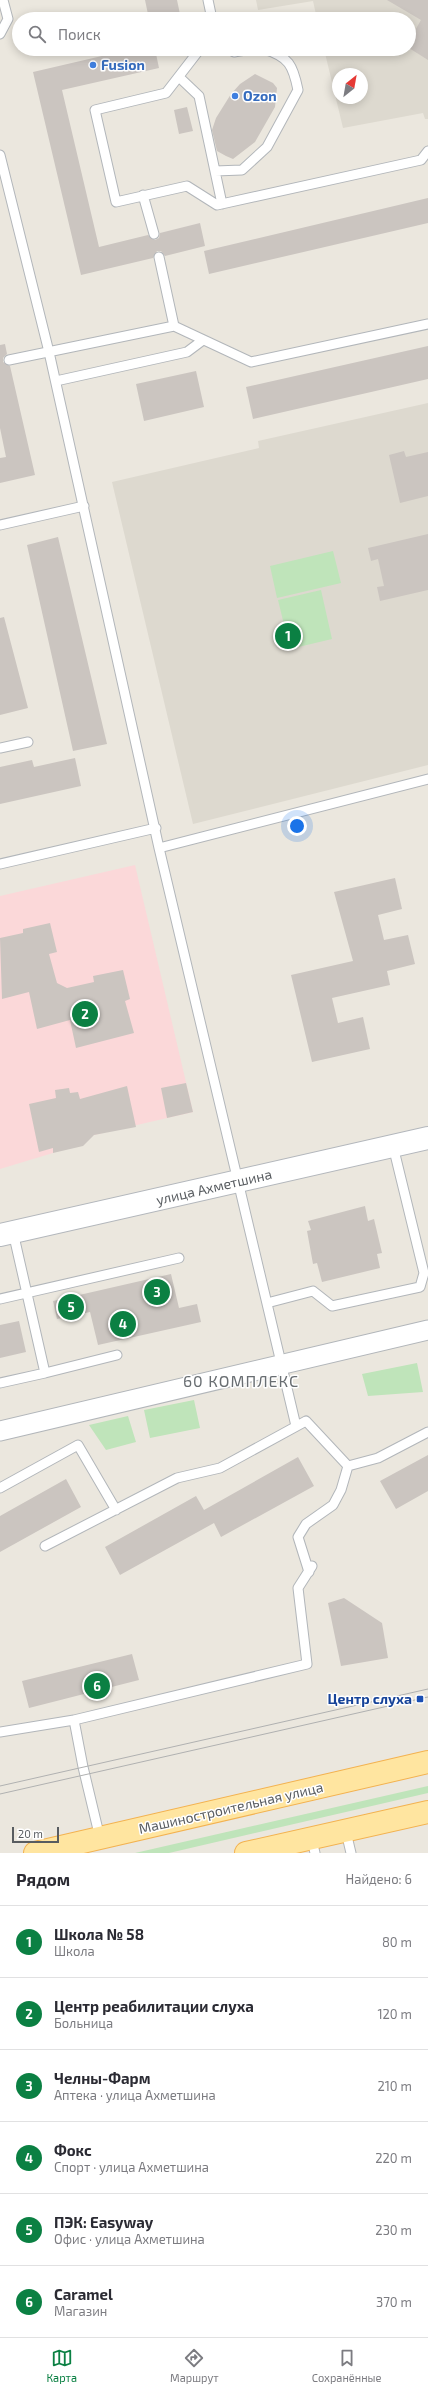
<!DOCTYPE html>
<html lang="ru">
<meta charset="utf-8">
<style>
body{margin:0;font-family:"Exo 2",sans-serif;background:#f2f2f3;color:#2b2b33}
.compass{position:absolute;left:332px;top:68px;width:36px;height:36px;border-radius:50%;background:#fff;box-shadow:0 2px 10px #0003;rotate:31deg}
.scale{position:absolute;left:12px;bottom:10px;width:47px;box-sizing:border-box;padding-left:4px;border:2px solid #585c60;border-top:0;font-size:11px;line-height:14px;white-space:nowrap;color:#585c60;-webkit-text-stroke:3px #fff;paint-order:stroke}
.you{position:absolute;left:297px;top:826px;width:14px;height:14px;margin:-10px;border:3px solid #fff;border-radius:50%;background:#1a73e8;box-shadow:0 0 0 6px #1a73e833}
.badge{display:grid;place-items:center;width:26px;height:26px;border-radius:50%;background:#0b8043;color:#fff;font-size:13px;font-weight:700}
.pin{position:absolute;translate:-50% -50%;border:2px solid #fff;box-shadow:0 1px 4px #0006}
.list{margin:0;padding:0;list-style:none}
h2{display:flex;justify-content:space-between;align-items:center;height:52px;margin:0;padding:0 16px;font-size:17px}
h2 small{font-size:13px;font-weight:400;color:#7c7c81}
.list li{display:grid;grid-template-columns:26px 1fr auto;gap:12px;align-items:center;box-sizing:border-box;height:72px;padding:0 16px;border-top:1px solid #e1e1e2}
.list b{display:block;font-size:15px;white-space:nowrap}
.list p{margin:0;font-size:13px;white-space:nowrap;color:#7c7c81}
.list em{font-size:13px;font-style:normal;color:#7c7c81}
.icon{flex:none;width:22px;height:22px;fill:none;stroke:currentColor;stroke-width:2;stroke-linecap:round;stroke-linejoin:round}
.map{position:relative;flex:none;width:428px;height:1853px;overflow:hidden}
.search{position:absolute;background:#fff;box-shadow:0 2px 10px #0003;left:12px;right:12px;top:12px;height:44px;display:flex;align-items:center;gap:10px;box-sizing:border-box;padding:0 14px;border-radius:22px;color:#7c7c81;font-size:15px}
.sheet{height:484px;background:#fff}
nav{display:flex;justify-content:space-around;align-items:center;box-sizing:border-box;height:56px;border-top:1px solid #e1e1e2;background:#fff;font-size:11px;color:#7c7c81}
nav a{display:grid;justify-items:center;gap:2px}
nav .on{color:#0b8043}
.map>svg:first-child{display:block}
.education{fill:#ddd9cf;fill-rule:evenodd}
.medical{fill:#fbd8d9}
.green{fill:#bfe4ba}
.building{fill:#cbc5c0}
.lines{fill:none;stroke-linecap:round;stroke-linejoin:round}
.lane-casing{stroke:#b2b6ba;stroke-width:11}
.street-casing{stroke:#b2b6ba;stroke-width:21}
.secondary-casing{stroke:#b3b7bc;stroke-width:24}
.primary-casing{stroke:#f3b250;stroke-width:24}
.lane{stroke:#fff;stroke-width:9}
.street{stroke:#fff;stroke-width:19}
.secondary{stroke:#fff;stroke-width:22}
.primary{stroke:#ffe5a0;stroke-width:22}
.tram{stroke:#b0b1b1;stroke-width:1}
.shop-dot{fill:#3f7fe0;stroke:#fff;stroke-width:1.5}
.transit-dot{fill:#1a4fb4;stroke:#fff;stroke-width:1.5}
.labels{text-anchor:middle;stroke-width:3;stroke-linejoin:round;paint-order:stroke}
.shop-label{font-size:14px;font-weight:bold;fill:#366cbe;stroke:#fff;text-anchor:start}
.street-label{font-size:14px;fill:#585c60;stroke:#fff}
.transit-label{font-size:14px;font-weight:bold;fill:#164399;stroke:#fff;text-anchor:end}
.quarter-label{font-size:16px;letter-spacing:1px;fill:#696e72;stroke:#fff}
</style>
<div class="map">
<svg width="428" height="1853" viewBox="0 0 428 1853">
<rect width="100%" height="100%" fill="#ebe7de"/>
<path class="education" d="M 256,0 L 428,0 L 428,119 L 425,119 L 423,113 L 343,128 L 324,49 L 409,49 L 409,19 L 317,19 L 313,1 L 258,10 ZM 338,74 L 362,74 L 362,98 L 338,98 Z
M 428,403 L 428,765 L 193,824 L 112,482 L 259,448 L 258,441 Z"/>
<path class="medical" d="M 135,865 L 193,1112 L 94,1135 L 53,1153 L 0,1169 L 0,896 Z"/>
<path class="green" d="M 333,551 L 341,583 L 277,598 L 270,566 Z
M 321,590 L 332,639 L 290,649 L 278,600 Z
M 417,1363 L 423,1392 L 368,1396 L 362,1374 Z
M 194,1400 L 200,1428 L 150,1438 L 144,1410 Z
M 128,1416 L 136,1442 L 106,1450 L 89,1425 Z
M 428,1786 L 428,1793 L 169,1853 L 135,1853 Z"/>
<path class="building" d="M 145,0 L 177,0 L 181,19 L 149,19 Z
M 387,0 L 428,0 L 428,60 L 409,48 L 409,41 L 421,20 Z
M 132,49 L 155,49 L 159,68 L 62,90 L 99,247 L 148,235 L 155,240 L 159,238 L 160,233 L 200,223 L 205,246 L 165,256 L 161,251 L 157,251 L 153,258 L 81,275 L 33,72 Z
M 255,74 L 273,83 L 277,88 L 275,107 L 255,142 L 233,159 L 226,156 L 217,151 L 212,130 L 216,118 L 231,94 L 240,84 Z
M 187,107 L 193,131 L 179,134 L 174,110 Z
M 428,198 L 428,223 L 209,274 L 204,251 Z
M 5,344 L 7,354 L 3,358 L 3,362 L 10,366 L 35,475 L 0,483 L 0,458 L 6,457 L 0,428 L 0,345 Z
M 428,346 L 428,379 L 253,419 L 246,387 Z
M 196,371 L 204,407 L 144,421 L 136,384 Z
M 404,451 L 406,457 L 428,452 L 428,496 L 400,503 L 389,455 Z
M 428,534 L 428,590 L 380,601 L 377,587 L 384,586 L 378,559 L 371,561 L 368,548 Z
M 58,537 L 107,744 L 73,751 L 27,545 Z
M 4,617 L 28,708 L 0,715 L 0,618 Z
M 75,758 L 81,786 L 0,804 L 0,767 L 32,760 L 34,767 Z
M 395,878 L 402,909 L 378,915 L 384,940 L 408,935 L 415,964 L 387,971 L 390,985 L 332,998 L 338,1023 L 363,1017 L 370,1049 L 312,1062 L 291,975 L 353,961 L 334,892 Z
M 50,923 L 57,952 L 49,954 L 57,983 L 67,988 L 94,982 L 93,976 L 123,970 L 130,999 L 125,1001 L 134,1033 L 76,1048 L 70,1020 L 37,1029 L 29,992 L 2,999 L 0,938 L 23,933 L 23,929 Z
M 186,1083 L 193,1112 L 167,1118 L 161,1088 Z
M 127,1086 L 136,1127 L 94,1135 L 83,1146 L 53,1153 L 53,1148 L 39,1152 L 29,1104 L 56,1098 L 55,1090 L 69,1088 L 70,1093 L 78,1092 L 80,1099 Z
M 365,1206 L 368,1221 L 374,1219 L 382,1253 L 377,1254 L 380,1268 L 322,1282 L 317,1263 L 313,1264 L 307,1231 L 311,1230 L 308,1221 Z
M 171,1274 L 179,1308 L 197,1304 L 201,1322 L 98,1345 L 90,1312 L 57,1319 L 53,1301 Z
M 19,1321 L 26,1352 L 0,1358 L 0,1325 Z
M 428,1455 L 428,1491 L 396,1509 L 380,1481 Z
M 298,1457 L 314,1486 L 221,1537 L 214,1523 L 120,1575 L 105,1547 L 196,1496 L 204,1510 Z
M 66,1479 L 81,1507 L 0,1552 L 0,1516 Z
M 344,1598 L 382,1623 L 388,1658 L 341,1666 L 328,1603 Z
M 132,1654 L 139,1680 L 29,1708 L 22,1681 Z"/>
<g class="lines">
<g class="lane-casing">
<path id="lane" d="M 208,0 L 212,19
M 0,34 L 8,19 L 3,0
M 200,49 L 166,93 L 95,110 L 116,202 L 187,186 L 217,205 L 421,160 L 428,151
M 229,49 L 234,52 L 251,49
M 179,77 L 199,96 L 222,204
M 0,155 L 49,352 L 159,848 L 296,1426
M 215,171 L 242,170 L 267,147 L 298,90 C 293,65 289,57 264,49
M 143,195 L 154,234
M 159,257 L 174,326
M 9,360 L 174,326 L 251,362 L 428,324
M 56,381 L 187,352 L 203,340
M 0,525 L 84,506
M 0,748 L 28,742
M 159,848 L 428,779
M 0,864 L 156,828
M 0,1299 L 179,1258
M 267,1303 L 313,1291 L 332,1306 L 420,1287 L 424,1273 L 393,1146
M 45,1373 L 117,1355
M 0,1383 L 45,1373 L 13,1232
M 348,1466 L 378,1458 L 428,1432
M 0,1488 L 78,1445 L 116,1510
M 45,1546 L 177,1478 L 220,1468 L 306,1421 L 348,1466
M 309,1572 L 298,1537 L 306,1524 L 333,1505 L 341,1490 L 348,1466
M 74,1720 L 307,1664 L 298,1588 L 312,1566
M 0,1732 L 74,1720 L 83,1767 L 100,1838
M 346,1832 L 351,1853
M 312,1840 L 315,1853"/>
</g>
<g class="street-casing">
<path id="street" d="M 0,1431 L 428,1330"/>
</g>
<g class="secondary-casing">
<path id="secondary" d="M 0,1235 L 428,1138"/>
</g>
<g class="primary-casing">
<path id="primary" d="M 35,1853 L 428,1762
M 246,1853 L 428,1812"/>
</g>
<use href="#lane" class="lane"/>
<use href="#street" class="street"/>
<use href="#secondary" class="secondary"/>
<use href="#primary" class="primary"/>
<path class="tram" d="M 0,1786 L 428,1689
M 0,1794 L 428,1697"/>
</g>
<g class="shop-dot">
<circle cx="93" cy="65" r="4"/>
<circle cx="235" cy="96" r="4"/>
</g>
<rect class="transit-dot" x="416" y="1695" width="8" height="8" rx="2"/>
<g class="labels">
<g class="shop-label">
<text x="101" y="70">Fusion</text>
<text x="243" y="101">Ozon</text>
</g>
<g class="street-label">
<text transform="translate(214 1187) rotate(-13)" y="5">улица Ахметшина</text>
<text transform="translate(231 1808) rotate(-13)" y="5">Машиностроительная улица</text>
</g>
<g class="transit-label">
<text x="412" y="1704">Центр слуха</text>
</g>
<g class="quarter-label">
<text x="241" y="1387">60 КОМПЛЕКС</text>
</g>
</g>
</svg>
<svg class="compass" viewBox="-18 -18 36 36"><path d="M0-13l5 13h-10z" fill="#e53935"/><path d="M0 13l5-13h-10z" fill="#7c7c81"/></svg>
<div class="scale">20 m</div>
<div class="you"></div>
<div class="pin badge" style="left:288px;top:636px">1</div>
<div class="pin badge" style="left:85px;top:1014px">2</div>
<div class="pin badge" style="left:157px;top:1292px">3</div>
<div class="pin badge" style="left:123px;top:1324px">4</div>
<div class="pin badge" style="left:71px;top:1307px">5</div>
<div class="pin badge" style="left:97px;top:1686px">6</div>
<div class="search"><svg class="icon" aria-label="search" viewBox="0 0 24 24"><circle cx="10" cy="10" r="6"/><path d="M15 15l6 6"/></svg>Поиск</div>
</div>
<section class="sheet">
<h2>Рядом<small>Найдено: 6</small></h2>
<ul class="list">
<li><span class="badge">1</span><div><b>Школа № 58</b><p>Школа</p></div><em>80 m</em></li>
<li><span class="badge">2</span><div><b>Центр реабилитации слуха</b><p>Больница</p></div><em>120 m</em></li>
<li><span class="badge">3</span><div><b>Челны-Фарм</b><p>Аптека · улица Ахметшина</p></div><em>210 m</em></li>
<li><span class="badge">4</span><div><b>Фокс</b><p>Спорт · улица Ахметшина</p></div><em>220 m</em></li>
<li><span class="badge">5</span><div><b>ПЭК: Easyway</b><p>Офис · улица Ахметшина</p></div><em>230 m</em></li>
<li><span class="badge">6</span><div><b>Caramel</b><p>Магазин</p></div><em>370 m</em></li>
</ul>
</section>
<nav>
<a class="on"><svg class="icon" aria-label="map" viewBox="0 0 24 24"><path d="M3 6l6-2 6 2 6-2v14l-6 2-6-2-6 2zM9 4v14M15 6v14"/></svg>Карта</a>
<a><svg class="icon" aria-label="directions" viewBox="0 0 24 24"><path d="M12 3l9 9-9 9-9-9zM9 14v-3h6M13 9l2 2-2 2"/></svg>Маршрут</a>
<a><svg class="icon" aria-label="saved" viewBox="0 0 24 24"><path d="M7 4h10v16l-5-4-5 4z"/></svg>Сохранённые</a>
</nav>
